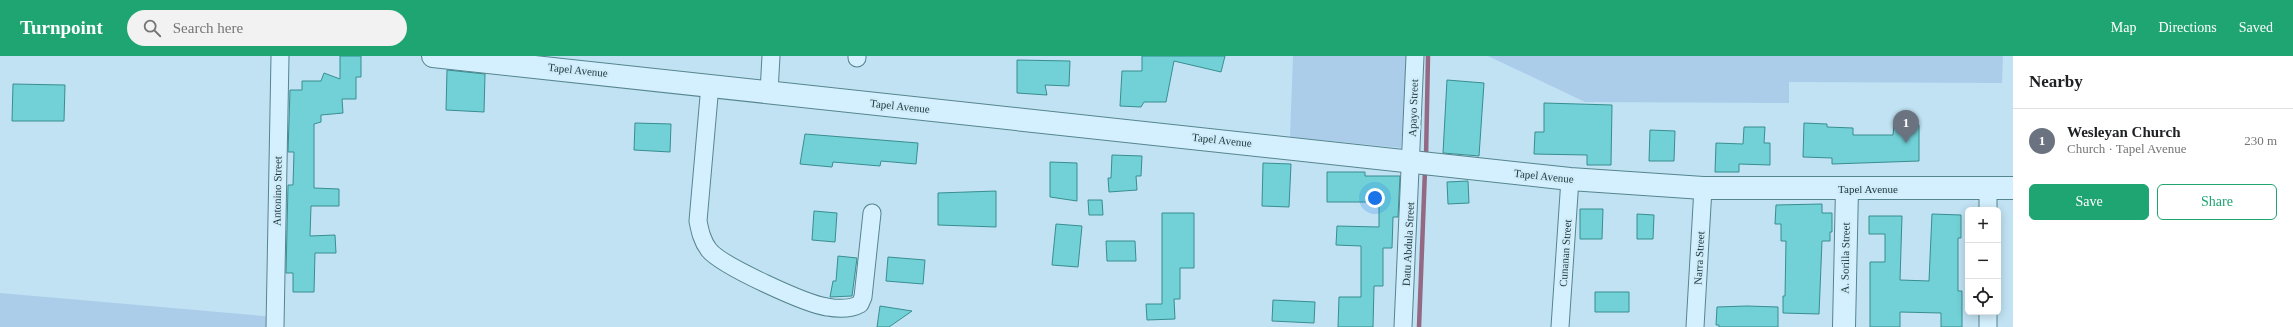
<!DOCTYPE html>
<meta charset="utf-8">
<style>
body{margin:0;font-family:"Times New Roman",serif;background:#f2f2f2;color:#202124}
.controls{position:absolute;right:12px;bottom:12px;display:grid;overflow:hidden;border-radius:6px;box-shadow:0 2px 10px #0003}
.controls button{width:36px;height:36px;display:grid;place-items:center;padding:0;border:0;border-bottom:1px solid #e0e0e0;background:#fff;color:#202124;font:20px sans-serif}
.you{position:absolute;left:1375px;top:142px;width:14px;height:14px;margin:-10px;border:3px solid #fff;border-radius:50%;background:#1a73e8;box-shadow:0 0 0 6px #1a73e833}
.badge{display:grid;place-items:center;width:26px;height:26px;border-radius:50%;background:#1ea572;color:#fff;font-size:13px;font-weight:700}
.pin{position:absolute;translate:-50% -33px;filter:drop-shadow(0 1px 2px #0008)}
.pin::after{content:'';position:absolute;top:21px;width:14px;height:12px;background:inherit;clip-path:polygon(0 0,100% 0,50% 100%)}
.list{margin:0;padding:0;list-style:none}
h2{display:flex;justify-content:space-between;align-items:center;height:52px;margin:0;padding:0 16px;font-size:17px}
h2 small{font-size:13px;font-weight:400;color:#757577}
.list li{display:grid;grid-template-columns:26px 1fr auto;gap:12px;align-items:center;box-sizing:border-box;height:64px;padding:0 16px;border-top:1px solid #e0e0e0}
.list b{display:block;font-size:15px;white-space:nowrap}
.list p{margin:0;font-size:13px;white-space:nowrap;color:#757577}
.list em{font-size:13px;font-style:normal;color:#757577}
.actions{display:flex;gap:8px;padding:12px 16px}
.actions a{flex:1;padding:9px 0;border:1px solid #1ea572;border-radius:6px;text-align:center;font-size:14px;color:#1ea572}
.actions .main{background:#1ea572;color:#fff}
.icon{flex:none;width:22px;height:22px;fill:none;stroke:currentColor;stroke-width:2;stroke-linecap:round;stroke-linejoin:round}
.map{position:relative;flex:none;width:2013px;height:271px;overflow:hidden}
header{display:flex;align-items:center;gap:24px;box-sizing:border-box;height:56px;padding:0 20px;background:#1ea572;color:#fff}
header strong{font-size:19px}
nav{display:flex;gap:22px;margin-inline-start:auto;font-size:14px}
.search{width:280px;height:36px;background:#f2f2f2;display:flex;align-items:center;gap:10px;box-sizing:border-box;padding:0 14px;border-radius:22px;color:#757577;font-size:15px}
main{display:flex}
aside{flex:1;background:#fff}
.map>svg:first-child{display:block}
.farmland{fill:#accdea}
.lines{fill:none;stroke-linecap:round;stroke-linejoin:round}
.stream{stroke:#946983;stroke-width:4.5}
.building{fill:#71d1d6;stroke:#388e90}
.minor-casing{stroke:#55858e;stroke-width:19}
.tertiary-casing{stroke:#55858e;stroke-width:24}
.minor{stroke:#d4effd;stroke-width:17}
.tertiary{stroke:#d4effd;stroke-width:22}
.labels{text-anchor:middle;stroke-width:4;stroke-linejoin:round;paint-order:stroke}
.street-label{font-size:11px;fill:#1c383c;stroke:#d0ebf9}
</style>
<header>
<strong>Turnpoint</strong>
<div class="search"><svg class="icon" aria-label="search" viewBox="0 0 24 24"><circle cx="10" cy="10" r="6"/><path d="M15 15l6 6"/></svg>Search here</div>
<nav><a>Map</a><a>Directions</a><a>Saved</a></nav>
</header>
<main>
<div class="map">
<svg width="2013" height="271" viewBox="0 0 2013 271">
<rect width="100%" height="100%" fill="#c0e2f3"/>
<path class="farmland" d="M 1293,0 L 1408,0 L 1401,92 L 1290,81 Z
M 1488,0 L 2003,0 L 2002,27 L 1789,26 L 1789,47 L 1585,46 Z
M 0,237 L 275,261 L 275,271 L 0,271 Z"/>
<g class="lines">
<path class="stream" d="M 1426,102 L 1428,0
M 1419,271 L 1425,114"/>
</g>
<path class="building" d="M 340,0 L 361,0 L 361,21 L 356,21 L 356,43 L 342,43 L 343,57 L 321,59 L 321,66 L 314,68 L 314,132 L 339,133 L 339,150 L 311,150 L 310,180 L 335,179 L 336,197 L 315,197 L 314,236 L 293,236 L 293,217 L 286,217 L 288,129 L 293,129 L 294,96 L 288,96 L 290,34 L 302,34 L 302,25 L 321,25 L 324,17 L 340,23 Z
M 1142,0 L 1225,0 L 1221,16 L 1174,5 L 1166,46 L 1144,46 L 1141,51 L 1120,50 L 1122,15 L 1142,15 Z
M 1017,4 L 1070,5 L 1069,30 L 1045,29 L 1047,39 L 1017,37 Z
M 447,14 L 485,18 L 484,56 L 446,54 Z
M 1447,24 L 1484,27 L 1479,100 L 1443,97 Z
M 13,28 L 65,29 L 64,65 L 12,65 Z
M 1544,47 L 1612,49 L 1611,109 L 1587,109 L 1587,99 L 1534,98 L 1535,76 L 1544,76 Z
M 635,67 L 671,68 L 670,96 L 634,94 Z
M 1804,67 L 1827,68 L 1827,71 L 1853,72 L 1853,79 L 1893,79 L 1894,69 L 1919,69 L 1919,105 L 1832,108 L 1832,102 L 1803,101 Z
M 1744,71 L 1765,71 L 1764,87 L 1770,87 L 1770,109 L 1739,108 L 1739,116 L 1715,116 L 1716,87 L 1743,88 Z
M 1650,74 L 1675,75 L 1674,105 L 1649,105 Z
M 805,78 L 918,87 L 916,108 L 881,105 L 880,110 L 833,106 L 832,111 L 800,108 Z
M 1112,99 L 1142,100 L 1141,120 L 1136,120 L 1137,134 L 1109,136 L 1108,122 L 1111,122 Z
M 1050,106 L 1077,107 L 1077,145 L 1050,141 Z
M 1263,107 L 1291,108 L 1289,151 L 1262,150 Z
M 1327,116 L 1365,116 L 1365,120 L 1400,120 L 1398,161 L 1393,161 L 1392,192 L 1383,192 L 1383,230 L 1374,230 L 1373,271 L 1338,271 L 1339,241 L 1361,241 L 1361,190 L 1336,189 L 1337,170 L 1379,171 L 1379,146 L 1327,146 Z
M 1468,125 L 1469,147 L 1448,148 L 1447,126 Z
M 996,135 L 996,171 L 938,169 L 938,137 Z
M 1088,144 L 1102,144 L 1103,159 L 1089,159 Z
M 1822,148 L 1822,157 L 1832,157 L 1832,176 L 1830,176 L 1830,185 L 1822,185 L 1819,258 L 1783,257 L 1783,240 L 1785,240 L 1786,185 L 1781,185 L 1781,168 L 1775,168 L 1776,149 Z
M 1580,153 L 1603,153 L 1602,183 L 1580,183 Z
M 814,155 L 837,157 L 835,186 L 812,184 Z
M 1162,157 L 1194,157 L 1194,212 L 1180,212 L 1180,243 L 1174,243 L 1175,263 L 1147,264 L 1146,248 L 1162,248 Z
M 1637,158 L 1654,159 L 1653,183 L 1637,183 Z
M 1932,158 L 1961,159 L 1961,182 L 1958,182 L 1958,235 L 1962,235 L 1962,271 L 1941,271 L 1941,257 L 1900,256 L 1900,271 L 1870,271 L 1870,206 L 1885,206 L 1885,178 L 1869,178 L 1869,160 L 1902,160 L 1900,224 L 1929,225 Z
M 1056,168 L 1082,170 L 1078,211 L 1052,209 Z
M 1106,185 L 1135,185 L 1136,205 L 1107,205 Z
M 838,200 L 857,202 L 852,240 L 830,241 L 833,225 L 836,225 Z
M 888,201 L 925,204 L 923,228 L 886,225 Z
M 1595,236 L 1629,236 L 1629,256 L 1595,256 Z
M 1273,244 L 1315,246 L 1314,267 L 1272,265 Z
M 880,250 L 912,255 L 889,271 L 877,271 Z
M 1747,250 L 1778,251 L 1778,271 L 1719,271 L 1719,269 L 1716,269 L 1717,251 Z"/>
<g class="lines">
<g class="minor-casing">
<path id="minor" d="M 857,2 L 857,0
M 710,29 L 698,165 C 700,175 702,185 709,194 C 722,210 806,248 827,251 C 838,253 851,253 860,248 L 863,241 L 872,157
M 769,36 L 771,0
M 1988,132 L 1988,154
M 1988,256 L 1988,271
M 275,271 L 280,0
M 1403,271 L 1415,0
M 1560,271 L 1570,123
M 1695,271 L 1703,132"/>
</g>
<g class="tertiary-casing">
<path id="tertiary" d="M 433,0 L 1570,123 L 1703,132 L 2013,132
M 1844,271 L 1847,133"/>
</g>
<use href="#minor" class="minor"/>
<use href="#tertiary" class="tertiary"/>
</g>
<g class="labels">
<g class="street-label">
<text transform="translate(578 14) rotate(6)" y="4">Tapel Avenue</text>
<text transform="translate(900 50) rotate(6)" y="4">Tapel Avenue</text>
<text transform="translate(1413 52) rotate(-88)" y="4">Apayo Street</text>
<text transform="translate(1222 84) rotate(6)" y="4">Tapel Avenue</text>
<text transform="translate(1544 120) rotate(6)" y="4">Tapel Avenue</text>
<text x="1868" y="137">Tapel Avenue</text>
<text transform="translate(277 135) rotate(-89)" y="4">Antonino Street</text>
<text transform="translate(1408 188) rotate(-87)" y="4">Datu Abdula Street</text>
<text transform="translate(1565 197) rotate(-86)" y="4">Cunanan Street</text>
<text transform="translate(1699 202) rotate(-87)" y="4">Narra Street</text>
<text transform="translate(1845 202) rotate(-89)" y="4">A. Sorilla Street</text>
</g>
</g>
</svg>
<div class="controls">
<button>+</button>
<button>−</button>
<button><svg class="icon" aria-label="locate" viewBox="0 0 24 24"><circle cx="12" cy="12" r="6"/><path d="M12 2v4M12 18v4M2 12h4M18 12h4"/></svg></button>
</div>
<div class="you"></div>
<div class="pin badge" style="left:1906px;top:87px;background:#6b7280">1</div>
</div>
<aside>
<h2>Nearby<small></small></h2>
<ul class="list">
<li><span class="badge" style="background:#6b7280">1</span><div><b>Wesleyan Church</b><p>Church · Tapel Avenue</p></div><em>230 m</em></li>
</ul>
<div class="actions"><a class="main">Save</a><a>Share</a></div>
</aside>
</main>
